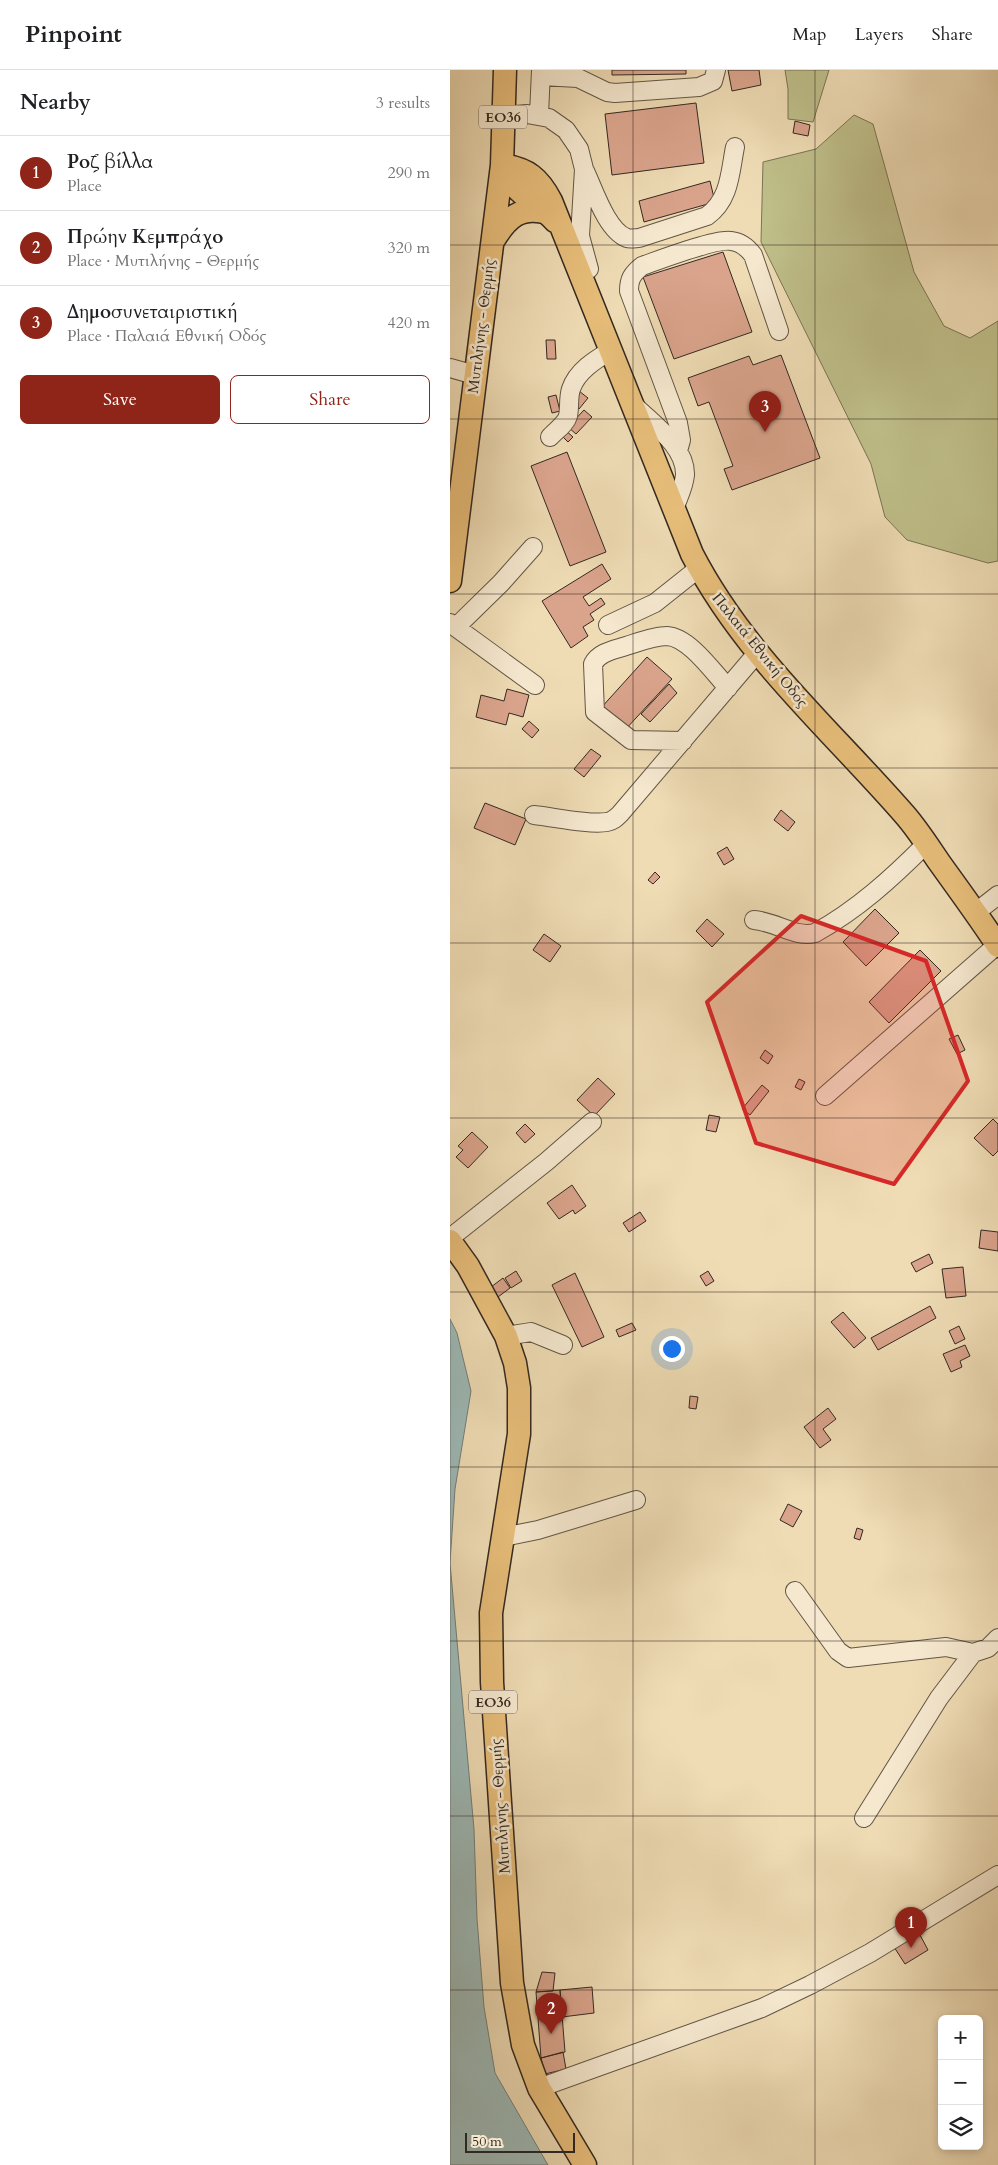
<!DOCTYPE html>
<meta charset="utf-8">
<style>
body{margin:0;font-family:Cardo,serif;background:#f6f6f6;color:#202124}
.controls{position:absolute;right:15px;bottom:15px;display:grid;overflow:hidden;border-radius:8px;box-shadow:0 2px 8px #0003}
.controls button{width:45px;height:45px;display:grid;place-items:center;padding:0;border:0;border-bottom:1px solid #e0e0e0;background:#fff;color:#202124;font:25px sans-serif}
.scale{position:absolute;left:15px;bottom:12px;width:110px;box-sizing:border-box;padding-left:5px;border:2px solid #332920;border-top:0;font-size:14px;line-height:18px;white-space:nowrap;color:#332920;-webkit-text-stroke:4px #f5e8cf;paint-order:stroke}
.you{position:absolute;left:221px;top:1278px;width:18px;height:18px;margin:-12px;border:4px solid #fff;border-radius:50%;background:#1a73e8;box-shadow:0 0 0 8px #1a73e833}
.badge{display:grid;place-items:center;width:32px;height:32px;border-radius:50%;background:#8f2418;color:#fff;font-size:16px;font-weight:700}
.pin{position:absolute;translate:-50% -41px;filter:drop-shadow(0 1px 2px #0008)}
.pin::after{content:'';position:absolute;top:26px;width:18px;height:15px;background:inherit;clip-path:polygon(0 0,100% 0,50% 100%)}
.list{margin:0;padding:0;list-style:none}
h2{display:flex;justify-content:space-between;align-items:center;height:65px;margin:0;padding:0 20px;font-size:21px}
h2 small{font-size:16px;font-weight:400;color:#757577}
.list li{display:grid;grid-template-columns:32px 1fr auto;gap:15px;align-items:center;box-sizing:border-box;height:75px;padding:0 20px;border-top:1px solid #e0e0e0}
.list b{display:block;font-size:19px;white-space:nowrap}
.list p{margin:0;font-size:16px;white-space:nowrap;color:#757577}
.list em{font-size:16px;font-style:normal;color:#757577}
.actions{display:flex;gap:10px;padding:15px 20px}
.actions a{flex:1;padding:11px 0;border:1px solid #8f2418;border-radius:8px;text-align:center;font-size:18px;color:#8f2418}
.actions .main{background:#8f2418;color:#fff}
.icon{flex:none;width:28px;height:28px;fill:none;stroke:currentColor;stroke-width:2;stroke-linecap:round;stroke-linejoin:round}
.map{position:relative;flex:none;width:548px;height:2095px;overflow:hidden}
header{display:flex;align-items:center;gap:30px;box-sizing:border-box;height:70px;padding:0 25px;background:#fff;border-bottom:1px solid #e0e0e0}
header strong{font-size:24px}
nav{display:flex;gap:28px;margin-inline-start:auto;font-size:18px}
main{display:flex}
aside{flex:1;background:#fff}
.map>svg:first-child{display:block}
.green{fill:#bfbf8a;stroke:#797455}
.water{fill:#9db9b6;stroke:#737f7a}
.building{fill:#daa48c;stroke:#332920}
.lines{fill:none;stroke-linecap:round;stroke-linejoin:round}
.minor-casing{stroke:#625645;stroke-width:20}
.major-casing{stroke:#332920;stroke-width:25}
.minor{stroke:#f5e8cf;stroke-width:18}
.major{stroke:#e8be7a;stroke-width:22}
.marked{fill:#d62828;fill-opacity:0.2;stroke:#d62828;stroke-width:4;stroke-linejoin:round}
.grid{fill:none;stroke:#332920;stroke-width:1;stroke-opacity:0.55}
.labels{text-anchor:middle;stroke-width:5;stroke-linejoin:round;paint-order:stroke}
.shield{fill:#f5e8cf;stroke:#6d6254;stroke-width:1}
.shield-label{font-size:14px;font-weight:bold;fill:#332920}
.street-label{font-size:15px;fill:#332920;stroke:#f5e8cf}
</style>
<header>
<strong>Pinpoint</strong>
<nav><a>Map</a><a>Layers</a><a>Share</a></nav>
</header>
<main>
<aside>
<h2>Nearby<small>3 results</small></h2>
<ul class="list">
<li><span class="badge">1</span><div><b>Ροζ βίλλα</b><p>Place</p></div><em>290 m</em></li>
<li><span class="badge">2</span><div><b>Πρώην Κεμπράχο</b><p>Place · Μυτιλήνης - Θερμής</p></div><em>320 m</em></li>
<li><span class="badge">3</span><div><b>Δημοσυνεταιριστική</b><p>Place · Παλαιά Εθνική Οδός</p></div><em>420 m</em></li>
</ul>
<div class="actions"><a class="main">Save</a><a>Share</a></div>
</aside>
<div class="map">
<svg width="548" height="2095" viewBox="0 0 548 2095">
<rect width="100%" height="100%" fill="#efdcb5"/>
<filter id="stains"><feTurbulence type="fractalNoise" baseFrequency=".004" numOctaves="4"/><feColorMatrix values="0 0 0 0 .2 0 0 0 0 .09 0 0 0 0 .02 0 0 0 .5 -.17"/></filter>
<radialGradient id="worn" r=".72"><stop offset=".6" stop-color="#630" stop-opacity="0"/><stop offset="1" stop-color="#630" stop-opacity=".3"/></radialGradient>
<path class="green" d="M 335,0 L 379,0 L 363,52 L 338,49 L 338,19 Z
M 404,45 L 423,54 L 464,202 L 494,256 L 520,268 L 548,251 L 548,491 L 538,493 L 457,470 L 435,447 L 421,394 L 311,172 L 313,92 L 366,79 Z"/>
<path class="water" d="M 0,1249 L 7,1263 L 21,1321 L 5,1419 L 0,1493 L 24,1759 L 27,1849 L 34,1937 L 45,2003 L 98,2095 L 0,2095 Z"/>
<path class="building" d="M 162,0 L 236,0 L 236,4 L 162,5 Z
M 278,0 L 309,0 L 311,15 L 282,21 Z
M 246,33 L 254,93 L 162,105 L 155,44 Z
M 345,51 L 360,55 L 358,66 L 343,63 Z
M 260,111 L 265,132 L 194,152 L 189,131 Z
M 273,182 L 302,262 L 224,289 L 193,207 Z
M 96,270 L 105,270 L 106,289 L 97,289 Z
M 331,285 L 370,388 L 282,420 L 274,399 L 283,396 L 259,332 L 248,336 L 238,308 L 299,286 L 303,295 Z
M 129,321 L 138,328 L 129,339 L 120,331 Z
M 106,325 L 110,341 L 102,343 L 98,327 Z
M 134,340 L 142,347 L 126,364 L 118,357 Z
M 114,359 L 123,367 L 118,372 L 110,364 Z
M 117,382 L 156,482 L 120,496 L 81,396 Z
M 152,494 L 161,509 L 133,527 L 139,536 L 151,528 L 155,534 L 140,544 L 144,550 L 133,557 L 138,566 L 121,578 L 92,531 Z
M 197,587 L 222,609 L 174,661 L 150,639 Z
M 219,614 L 227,623 L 200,652 L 191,644 Z
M 57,619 L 79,625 L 73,647 L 59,643 L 56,655 L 26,647 L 31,625 L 54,631 Z
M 79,651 L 89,660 L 82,668 L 72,659 Z
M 141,679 L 151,686 L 134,707 L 124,699 Z
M 35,733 L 76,749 L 65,775 L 24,758 Z
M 331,740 L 345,752 L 338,761 L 324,750 Z
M 277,777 L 284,789 L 274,795 L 267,783 Z
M 205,802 L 210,807 L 203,814 L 198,810 Z
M 425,839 L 449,863 L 416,896 L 393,872 Z
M 257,849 L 274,864 L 262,877 L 246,861 Z
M 94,864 L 111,876 L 100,892 L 83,880 Z
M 470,880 L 491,901 L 439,953 L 419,932 Z
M 508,965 L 515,980 L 507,984 L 499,969 Z
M 315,980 L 323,986 L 318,994 L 310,988 Z
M 148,1008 L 165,1024 L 144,1046 L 127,1030 Z
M 349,1009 L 355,1012 L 351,1020 L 345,1017 Z
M 312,1015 L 319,1021 L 300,1045 L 292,1039 Z
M 259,1045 L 270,1047 L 266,1062 L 256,1060 Z
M 543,1049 L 548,1054 L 548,1081 L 543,1086 L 524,1068 Z
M 75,1054 L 85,1064 L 75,1073 L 66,1063 Z
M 22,1062 L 38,1077 L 18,1098 L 6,1087 L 13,1080 L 8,1076 Z
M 122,1115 L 136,1136 L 125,1144 L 123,1140 L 109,1149 L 97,1133 Z
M 190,1142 L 196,1151 L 179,1162 L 173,1153 Z
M 531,1160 L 548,1162 L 548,1181 L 529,1178 Z
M 479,1184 L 483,1193 L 466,1202 L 461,1193 Z
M 513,1197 L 516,1226 L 496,1228 L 492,1199 Z
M 66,1201 L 72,1211 L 61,1218 L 55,1208 Z
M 258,1201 L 264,1211 L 256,1216 L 250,1206 Z
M 125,1203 L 154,1267 L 132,1277 L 102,1215 Z
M 53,1208 L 60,1218 L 48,1227 L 41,1217 Z
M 480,1236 L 486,1248 L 428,1280 L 421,1268 Z
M 393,1242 L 416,1268 L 404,1278 L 381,1252 Z
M 182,1253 L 186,1260 L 169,1267 L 166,1260 Z
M 509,1256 L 515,1269 L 505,1274 L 499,1261 Z
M 515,1275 L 520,1286 L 510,1291 L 512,1297 L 501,1302 L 493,1284 Z
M 240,1326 L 248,1327 L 246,1339 L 239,1338 Z
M 378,1338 L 386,1349 L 373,1359 L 381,1370 L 370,1378 L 354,1357 Z
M 338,1434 L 352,1441 L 343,1457 L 330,1450 Z
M 407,1458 L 413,1460 L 410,1470 L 404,1468 Z
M 469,1863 L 478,1880 L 455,1894 L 444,1877 Z
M 92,1902 L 105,1903 L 103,1921 L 86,1922 Z
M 142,1917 L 144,1943 L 112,1947 L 110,1920 Z
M 110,1920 L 115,1982 L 91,1988 L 86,1922 Z
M 113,1982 L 116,1999 L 95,2004 L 91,1988 Z"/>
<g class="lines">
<g class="minor-casing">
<path id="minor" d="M 91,6 L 128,8 L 157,22 L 165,23 L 249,17 L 263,11 L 266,0
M 89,45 L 91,0
M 53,46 L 77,44 L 99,48 L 116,60 L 129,79 L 134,99 L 130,166 L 139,199
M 135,101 C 144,120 157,161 177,168 C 180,169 186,168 189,168 L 257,146 C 280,130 280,102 285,77
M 0,298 L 25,305
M 186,337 C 204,355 236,377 235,405 C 234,417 228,428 224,439
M 100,367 C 105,361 116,354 118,346 C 120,337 118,328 121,319 C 127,301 145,290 160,281
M 228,381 L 231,370 L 228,353 L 179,221 C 179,209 182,204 192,196 C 209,190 267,168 281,171 C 291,172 297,177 303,185 L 329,261
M 0,553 L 85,615
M 158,555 L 205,533 L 249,498
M 6,557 L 51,513 L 83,477
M 233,671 L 181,670 L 145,642 L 143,594 C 149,582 164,580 176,576 C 189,572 204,566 217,566 C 239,567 264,603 278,618
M 84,745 C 104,747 139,755 157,752 C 163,751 166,748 170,744 L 308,582
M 525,843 L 548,825
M 304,850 C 327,852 345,868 365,863 C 407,840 442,808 476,774
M 375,1026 L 547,875
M 0,1168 L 96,1092 L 142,1052
M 56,1266 L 81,1262 L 113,1275
M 53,1467 L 88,1460 L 186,1430
M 345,1521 L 388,1581 L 398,1588 L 496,1577 L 523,1583 L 538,1578 L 548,1568
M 414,1748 L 489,1628 L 523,1583
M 89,2018 L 312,1938 L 360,1915 L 420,1883 L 548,1805"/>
</g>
<g class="major-casing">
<path id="major" d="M 52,95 C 78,99 89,108 101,131 L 242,484 C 294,585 382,661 455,745 C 468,760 478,776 489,792 C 509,820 529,847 548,876
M 52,95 C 54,100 57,107 61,112 C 73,128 92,136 105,151
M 43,171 C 57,148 70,135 98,143
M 0,511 L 52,95 L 55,0
M 0,1171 L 18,1196 L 56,1266 L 65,1293 L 69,1318 L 69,1364 L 41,1543 L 42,1612 L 62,1913 L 73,1975 L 89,2018 L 135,2095"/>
</g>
<use href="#minor" class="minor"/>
<use href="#major" class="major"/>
</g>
<path class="marked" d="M 351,846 L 476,891 L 518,1011 L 444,1114 L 306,1073 L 257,932 Z"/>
<path class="grid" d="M 183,0 L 183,2095M 365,0 L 365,2095M 0,175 L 548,175M 0,349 L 548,349M 0,524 L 548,524M 0,698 L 548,698M 0,873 L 548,873M 0,1048 L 548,1048M 0,1222 L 548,1222M 0,1397 L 548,1397M 0,1571 L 548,1571M 0,1746 L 548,1746M 0,1920 L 548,1920"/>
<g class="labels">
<g class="shield">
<rect x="29" y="35.5" width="48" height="23" rx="4"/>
<rect x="19" y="1620.5" width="48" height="23" rx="4"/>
</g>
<g class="shield-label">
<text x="53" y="52">ΕΟ36</text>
<text x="43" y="1637">ΕΟ36</text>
</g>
<g class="street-label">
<text transform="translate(31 256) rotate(-83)" y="5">Μυτιλήνης - Θερμής</text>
<text transform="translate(310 580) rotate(51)" y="5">Παλαιά Εθνική Οδός</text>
<text transform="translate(50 1736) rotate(-94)" y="5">Μυτιλήνης - Θερμής</text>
</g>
</g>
<rect width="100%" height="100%" filter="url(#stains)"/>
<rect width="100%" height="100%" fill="url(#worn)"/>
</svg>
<div class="controls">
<button>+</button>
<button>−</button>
<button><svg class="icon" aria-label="layers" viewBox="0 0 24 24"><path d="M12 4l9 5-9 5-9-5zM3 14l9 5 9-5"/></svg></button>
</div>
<div class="scale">50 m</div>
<div class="you"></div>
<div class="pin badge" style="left:461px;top:1878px">1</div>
<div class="pin badge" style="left:101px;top:1964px">2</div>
<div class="pin badge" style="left:315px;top:362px">3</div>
</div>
</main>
